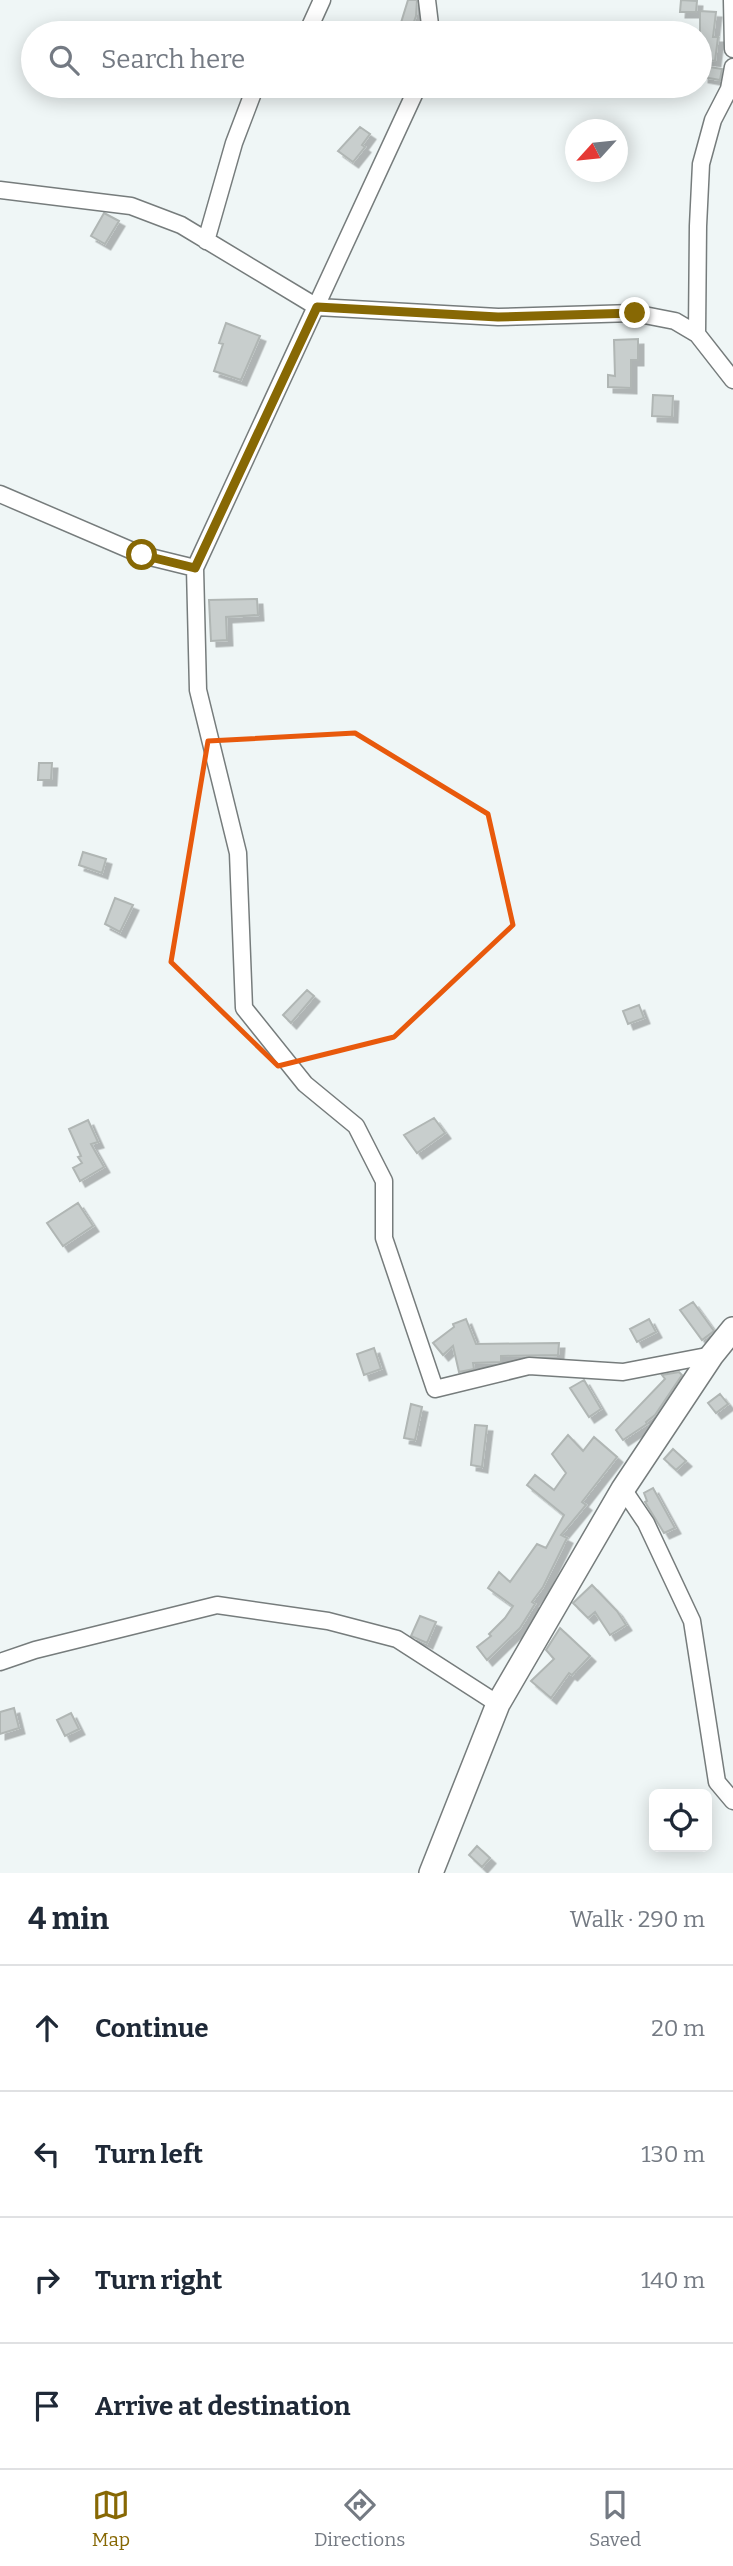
<!DOCTYPE html>
<meta charset="utf-8">
<style>
body{margin:0;font-family:Bitter,serif;background:#f2f2f3;color:#1f2937}
.controls{position:absolute;right:21px;bottom:21px;display:grid;overflow:hidden;border-radius:10px;box-shadow:0 4px 18px #0003}
.controls button{width:63px;height:63px;display:grid;place-items:center;padding:0;border:0;border-bottom:2px solid #e0e1e3;background:#fff;color:#1f2937;font:35px sans-serif}
.compass{position:absolute;left:565px;top:119px;width:63px;height:63px;border-radius:50%;background:#fff;box-shadow:0 4px 18px #0003;rotate:243deg}
.stop{position:absolute;width:21px;height:21px;margin:-16px;border:5px solid #876804;border-radius:50%;background:#fff}
.stop.end{background:#876804;border-color:#fff;box-shadow:0 2px 7px #0008}
.list{margin:0;padding:0;list-style:none}
h2{display:flex;justify-content:space-between;align-items:center;height:91px;margin:0;padding:0 28px;font-size:30px}
h2 small{font-size:23px;font-weight:400;color:#747a83}
.list li{display:grid;grid-template-columns:46px 1fr auto;gap:21px;align-items:center;box-sizing:border-box;height:126px;padding:0 28px;border-top:2px solid #e0e1e3}
.list b{display:block;font-size:26px;white-space:nowrap}
.list em{font-size:23px;font-style:normal;color:#747a83}
.icon{flex:none;width:38px;height:38px;fill:none;stroke:currentColor;stroke-width:2;stroke-linecap:round;stroke-linejoin:round}
.map{position:relative;flex:none;width:733px;height:1873px;overflow:hidden}
.search{position:absolute;background:#fff;box-shadow:0 4px 18px #0003;left:21px;right:21px;top:21px;height:77px;display:flex;align-items:center;gap:18px;box-sizing:border-box;padding:0 24px;border-radius:38px;color:#747a83;font-size:26px}
.sheet{height:595px;background:#fff}
nav{display:flex;justify-content:space-around;align-items:center;box-sizing:border-box;height:98px;border-top:2px solid #e0e1e3;background:#fff;font-size:19px;color:#747a83}
nav a{display:grid;justify-items:center;gap:4px}
nav .on{color:#876804}
.map>svg:first-child{display:block}
.building{fill:#c8cecd;stroke:#b0b6b4;stroke-width:2;filter:url(#shadow)}
.lines{fill:none;stroke-linecap:round;stroke-linejoin:round}
.street-casing{stroke:#767c7c;stroke-width:19}
.secondary-casing{stroke:#767c7c;stroke-width:26}
.street{stroke:#fff;stroke-width:16}
.secondary{stroke:#fff;stroke-width:23}
.route{stroke:#876804;stroke-width:9}
.marked{fill:none;stroke:#e8590c;stroke-width:5;stroke-linejoin:round}
</style>
<div class="map">
<svg width="733" height="1873" viewBox="0 0 733 1873">
<defs>
<filter id="shadow"><feDropShadow dx="5.5" dy="5.5" stdDeviation="0" flood-color="#0004"/></filter>
</defs>
<rect width="100%" height="100%" fill="#eff6f6"/>
<path class="building" d="M 408,0 L 417,0 L 416,16 L 411,30 L 400,26 Z
M 681,0 L 697,1 L 696,12 L 680,12 Z
M 700,11 L 716,12 L 713,37 L 718,37 L 715,61 L 700,59 Z
M 704,66 L 722,69 L 720,80 L 703,77 Z
M 360,127 L 370,134 L 362,145 L 365,147 L 353,162 L 338,151 Z
M 104,213 L 119,221 L 105,244 L 91,236 Z
M 226,323 L 260,336 L 241,380 L 214,371 L 223,344 L 219,343 Z
M 638,339 L 638,360 L 631,360 L 631,388 L 608,387 L 608,375 L 615,376 L 614,340 Z
M 653,395 L 673,396 L 672,417 L 652,416 Z
M 257,599 L 258,615 L 226,617 L 227,640 L 211,641 L 209,600 Z
M 39,763 L 52,763 L 51,780 L 38,780 Z
M 83,852 L 106,859 L 102,873 L 79,865 Z
M 115,898 L 133,905 L 120,932 L 105,924 Z
M 307,990 L 314,996 L 291,1023 L 283,1015 Z
M 639,1005 L 644,1018 L 628,1024 L 623,1011 Z
M 434,1118 L 445,1133 L 417,1153 L 404,1135 Z
M 88,1120 L 98,1142 L 91,1144 L 104,1167 L 80,1181 L 73,1168 L 82,1163 L 78,1157 L 81,1156 L 69,1129 Z
M 78,1203 L 93,1226 L 63,1246 L 47,1223 Z
M 693,1302 L 714,1331 L 702,1340 L 680,1310 Z
M 466,1319 L 476,1344 L 559,1343 L 558,1355 L 501,1356 L 501,1362 L 473,1363 L 474,1369 L 459,1372 L 453,1346 L 443,1355 L 433,1343 L 454,1327 L 453,1324 Z
M 649,1319 L 656,1332 L 637,1342 L 630,1329 Z
M 374,1348 L 381,1369 L 364,1375 L 357,1354 Z
M 679,1372 L 682,1375 L 655,1415 L 646,1422 L 647,1424 L 623,1440 L 616,1430 L 665,1379 L 662,1375 Z
M 584,1380 L 601,1409 L 589,1417 L 570,1388 Z
M 720,1394 L 728,1404 L 716,1413 L 708,1403 Z
M 411,1404 L 422,1407 L 415,1440 L 404,1438 Z
M 475,1425 L 487,1426 L 482,1467 L 471,1465 Z
M 568,1435 L 583,1451 L 594,1437 L 617,1457 L 582,1502 L 586,1505 L 561,1535 L 567,1538 L 543,1587 L 532,1602 L 535,1604 L 520,1628 L 487,1660 L 477,1647 L 491,1636 L 489,1634 L 505,1618 L 513,1606 L 488,1588 L 499,1572 L 510,1582 L 537,1544 L 546,1548 L 564,1515 L 527,1485 L 535,1475 L 554,1490 L 566,1473 L 552,1454 Z
M 673,1449 L 686,1461 L 676,1470 L 664,1459 Z
M 653,1488 L 675,1528 L 664,1533 L 645,1502 L 647,1501 L 644,1493 Z
M 592,1585 L 617,1611 L 626,1625 L 610,1635 L 595,1612 L 588,1618 L 573,1603 Z
M 420,1616 L 436,1622 L 427,1643 L 411,1636 Z
M 560,1628 L 590,1656 L 572,1675 L 569,1673 L 551,1698 L 531,1681 L 554,1659 L 546,1650 Z
M 14,1708 L 19,1728 L 0,1734 L 0,1712 Z
M 71,1713 L 79,1729 L 65,1736 L 57,1720 Z
M 477,1846 L 490,1858 L 482,1867 L 469,1855 Z"/>
<g class="lines">
<g class="street-casing">
<path id="street" d="M 427,0 L 431,33
M 732,0 L 733,49
M 307,33 L 322,0
M 418,86 L 195,568 L 198,690 L 238,853 L 244,1008 L 305,1084 L 356,1126 L 384,1181 L 384,1238 L 435,1389 L 529,1366 L 623,1372 L 712,1355
M 0,190 L 131,206 L 181,225 L 317,307 L 498,317 L 634,313 L 675,321 L 697,334 L 733,380
M 206,241 L 234,143 L 253,93 L 259,86
M 697,334 L 698,226 L 701,164 L 713,120 L 729,89 L 733,67
M 0,494 L 142,555 L 195,568
M 623,1489 L 646,1523 L 692,1621 L 717,1782 L 733,1801
M 0,1662 L 35,1650 L 217,1605 L 328,1621 L 397,1639 L 498,1704"/>
</g>
<g class="secondary-casing">
<path id="secondary" d="M 431,1873 L 498,1704 L 623,1489 L 712,1355 L 733,1329"/>
</g>
<use href="#street" class="street"/>
<use href="#secondary" class="secondary"/>
</g>
<g class="lines">
<path class="route" d="M 142,555 L 195,568 L 317,307 L 498,317 L 635,313"/>
</g>
<path class="marked" d="M 355,733 L 488,814 L 513,925 L 394,1037 L 278,1066 L 171,962 L 208,741 Z"/>
</svg>
<div class="controls">
<button><svg class="icon" aria-label="locate" viewBox="0 0 24 24"><circle cx="12" cy="12" r="6"/><path d="M12 2v4M12 18v4M2 12h4M18 12h4"/></svg></button>
</div>
<svg class="compass" viewBox="-18 -18 36 36"><path d="M0-13l5 13h-10z" fill="#e53935"/><path d="M0 13l5-13h-10z" fill="#747a83"/></svg>
<div class="stop" style="left:142px;top:555px"></div>
<div class="stop end" style="left:635px;top:313px"></div>
<div class="search"><svg class="icon" aria-label="search" viewBox="0 0 24 24"><circle cx="10" cy="10" r="6"/><path d="M15 15l6 6"/></svg>Search here</div>
</div>
<section class="sheet">
<h2>4 min<small>Walk · 290 m</small></h2>
<ul class="list">
<li><svg class="icon" aria-label="ahead" viewBox="0 0 24 24"><path d="M12 20V5M6 11l6-6 6 6"/></svg><div><b>Continue</b></div><em>20 m</em></li>
<li><svg class="icon" aria-label="left" viewBox="0 0 24 24"><path d="M17 20v-9H6M10 6l-5 5 5 5"/></svg><div><b>Turn left</b></div><em>130 m</em></li>
<li><svg class="icon" aria-label="right" viewBox="0 0 24 24"><path d="M7 20v-9h11M14 6l5 5-5 5"/></svg><div><b>Turn right</b></div><em>140 m</em></li>
<li><svg class="icon" aria-label="arrive" viewBox="0 0 24 24"><path d="M6 21V4h12l-3 4 3 4H6"/></svg><div><b>Arrive at destination</b></div></li>
</ul>
</section>
<nav>
<a class="on"><svg class="icon" aria-label="map" viewBox="0 0 24 24"><path d="M3 6l6-2 6 2 6-2v14l-6 2-6-2-6 2zM9 4v14M15 6v14"/></svg>Map</a>
<a><svg class="icon" aria-label="directions" viewBox="0 0 24 24"><path d="M12 3l9 9-9 9-9-9zM9 14v-3h6M13 9l2 2-2 2"/></svg>Directions</a>
<a><svg class="icon" aria-label="saved" viewBox="0 0 24 24"><path d="M7 4h10v16l-5-4-5 4z"/></svg>Saved</a>
</nav>
